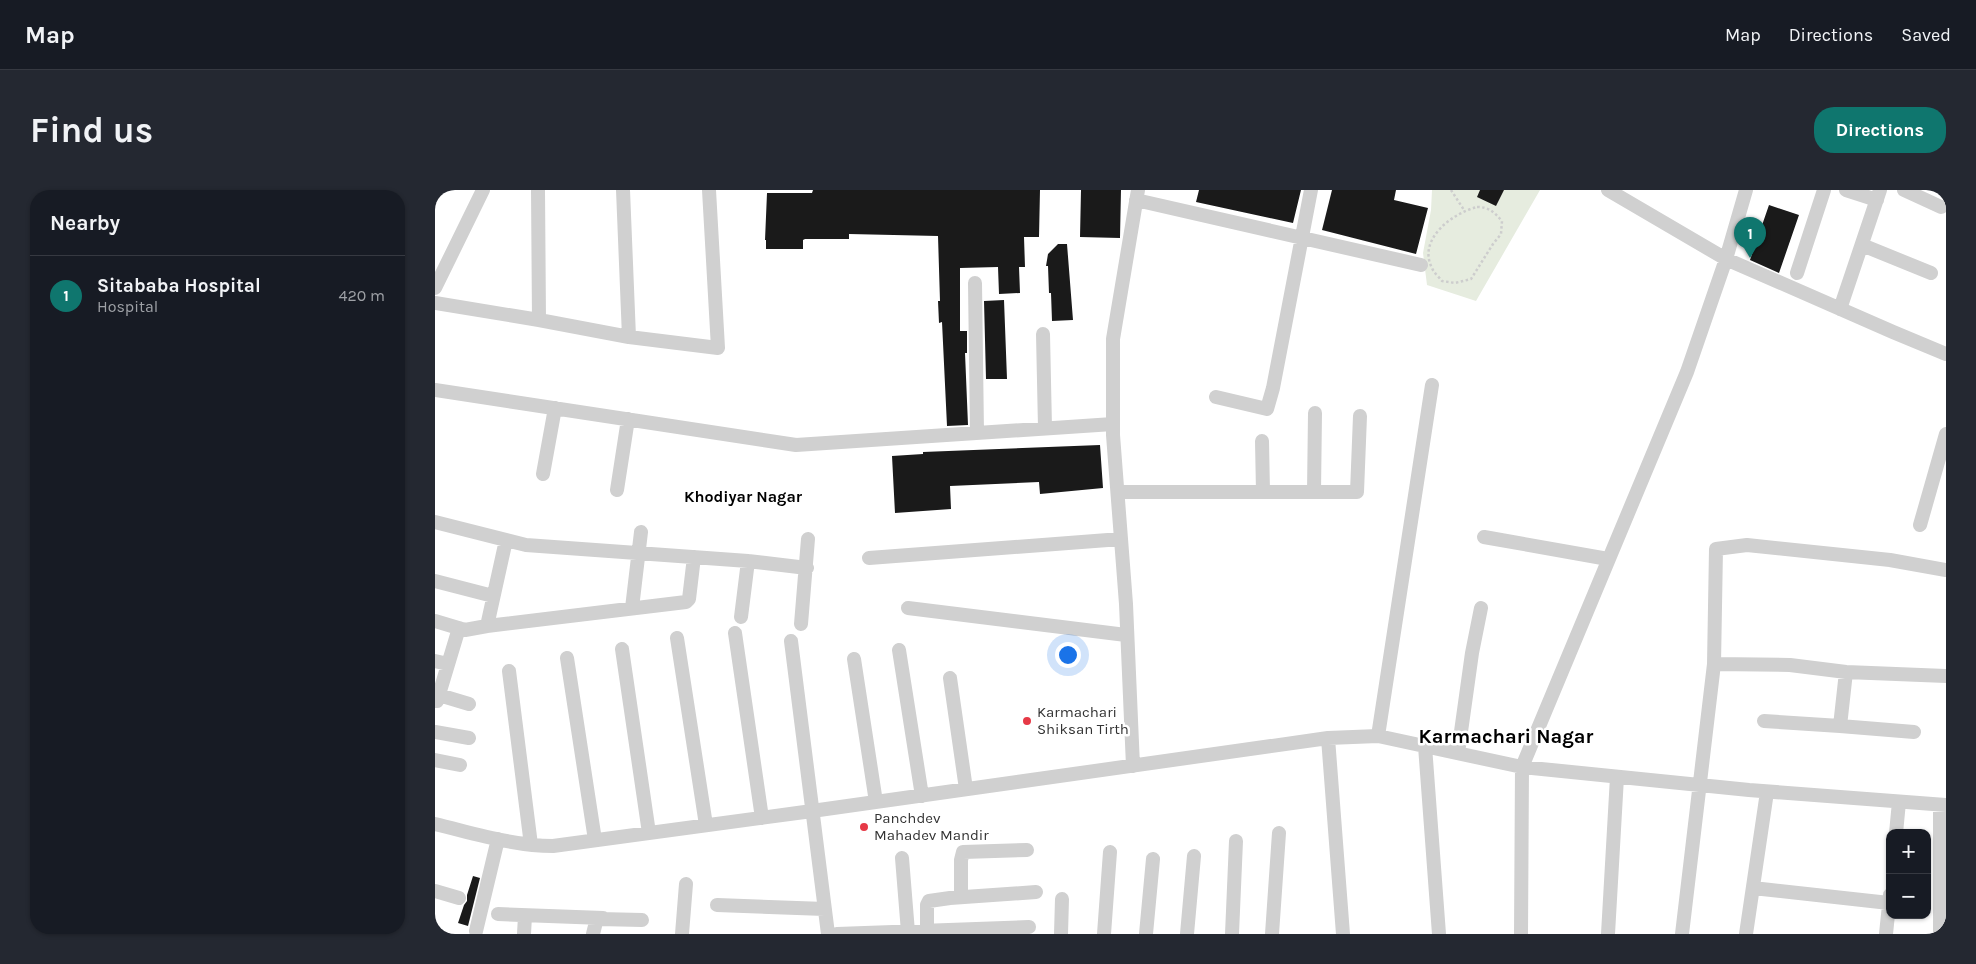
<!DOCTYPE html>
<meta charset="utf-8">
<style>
body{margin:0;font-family:Karla,sans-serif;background:#242831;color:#f1f3f6}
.controls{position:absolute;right:15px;bottom:15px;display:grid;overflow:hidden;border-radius:10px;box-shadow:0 1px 4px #0004}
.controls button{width:45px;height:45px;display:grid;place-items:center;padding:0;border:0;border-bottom:1px solid #363941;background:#171b24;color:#f1f3f6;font:25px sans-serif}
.you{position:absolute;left:632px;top:464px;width:18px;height:18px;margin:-12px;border:4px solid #fff;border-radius:50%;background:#1a73e8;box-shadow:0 0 0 8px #1a73e833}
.badge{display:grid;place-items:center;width:32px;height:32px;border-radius:50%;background:#0f766e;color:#fff;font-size:16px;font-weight:700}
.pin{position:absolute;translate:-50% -41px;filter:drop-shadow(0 1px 2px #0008)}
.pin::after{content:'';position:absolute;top:26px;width:18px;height:15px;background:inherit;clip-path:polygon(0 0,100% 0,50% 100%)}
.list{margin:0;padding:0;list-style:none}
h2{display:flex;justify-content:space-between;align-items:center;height:65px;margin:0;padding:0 20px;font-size:21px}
h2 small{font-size:16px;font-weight:400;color:#9ea1a6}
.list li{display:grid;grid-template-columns:32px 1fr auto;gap:15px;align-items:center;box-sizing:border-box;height:80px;padding:0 20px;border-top:1px solid #363941}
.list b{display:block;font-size:19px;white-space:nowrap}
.list p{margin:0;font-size:16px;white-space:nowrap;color:#9ea1a6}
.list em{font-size:16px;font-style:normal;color:#9ea1a6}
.map{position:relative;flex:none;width:1511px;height:744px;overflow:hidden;border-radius:20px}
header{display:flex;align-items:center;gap:30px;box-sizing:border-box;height:70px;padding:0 25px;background:#171b24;border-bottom:1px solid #363941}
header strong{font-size:24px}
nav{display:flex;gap:28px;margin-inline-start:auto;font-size:18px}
.intro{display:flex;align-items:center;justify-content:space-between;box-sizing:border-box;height:120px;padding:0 30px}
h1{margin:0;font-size:35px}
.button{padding:12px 22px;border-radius:20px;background:#0f766e;color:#fff;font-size:18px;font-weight:700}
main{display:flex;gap:30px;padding:0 30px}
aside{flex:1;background:#171b24;border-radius:20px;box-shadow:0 1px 4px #0004}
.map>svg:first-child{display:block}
.green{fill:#e6ecdf}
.building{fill:#1a1a1a}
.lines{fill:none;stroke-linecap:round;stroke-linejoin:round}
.path{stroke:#cdcdcd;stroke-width:2.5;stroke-dasharray:2.5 2.5;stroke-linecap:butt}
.minor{stroke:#d0d0d0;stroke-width:14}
.poi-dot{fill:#e63946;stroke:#fff;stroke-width:2}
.labels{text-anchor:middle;stroke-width:5;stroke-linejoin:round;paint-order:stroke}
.poi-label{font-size:15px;fill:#333;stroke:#fff;text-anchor:start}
.neighbourhood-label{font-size:16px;font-weight:bold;fill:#000;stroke:#fff}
.district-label{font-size:20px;font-weight:bold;fill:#000;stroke:#fff}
</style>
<header>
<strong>Map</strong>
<nav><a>Map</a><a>Directions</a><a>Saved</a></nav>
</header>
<div class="intro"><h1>Find us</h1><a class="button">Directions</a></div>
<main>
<aside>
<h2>Nearby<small></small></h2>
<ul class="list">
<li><span class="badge">1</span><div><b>Sitababa Hospital</b><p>Hospital</p></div><em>420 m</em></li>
</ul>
</aside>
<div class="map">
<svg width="1511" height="744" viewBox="0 0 1511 744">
<rect width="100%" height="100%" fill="#fff"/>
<path class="green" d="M 997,0 L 1105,0 L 1041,111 L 992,95 L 988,63 L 996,20 Z"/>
<path class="building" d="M 378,0 L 605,0 L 604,47 L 589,47 L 590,77 L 584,77 L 585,103 L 564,104 L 563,77 L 525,78 L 525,141 L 532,141 L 532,163 L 530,163 L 533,235 L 512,236 L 507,132 L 504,133 L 503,111 L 505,111 L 503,46 L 414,44 L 414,49 L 370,49 L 368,50 L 368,59 L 331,59 L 331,50 L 330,50 L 332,3 L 377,3 Z
M 646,0 L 686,0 L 685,48 L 645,47 Z
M 764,0 L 866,0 L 858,33 L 761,12 Z
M 897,0 L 961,0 L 959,10 L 993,18 L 981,64 L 887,40 Z
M 1045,0 L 1069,0 L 1061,16 L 1042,7 Z
M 1334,15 L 1364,25 L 1344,83 L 1315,70 Z
M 623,54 L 632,54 L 638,130 L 617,131 L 616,103 L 614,103 L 613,76 L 611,76 L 613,64 Z
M 569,110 L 572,189 L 551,189 L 549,111 Z
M 665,255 L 668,298 L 605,304 L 604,292 L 515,296 L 516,319 L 460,323 L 457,266 L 488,264 L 488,262 Z
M 38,686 L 45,688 L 33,736 L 23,733 L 29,715 L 32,711 L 32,705 Z"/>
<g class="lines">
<path class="path" d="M 1016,0 L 1029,20
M 1042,17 C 1054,17 1059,22 1067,31 L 1066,44 L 1058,54 L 1036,89 L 1020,93 L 1007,91 C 1004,87 999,83 997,78 C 982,49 1018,23 1042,17 Z"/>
<path class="minor" d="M 188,0 L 194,147
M 1173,0 L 1291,69 L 1458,142 L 1511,164
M 1411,0 L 1442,10
M 1469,0 L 1506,17
M 701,10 L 986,75
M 1427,55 L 1496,83
M 1362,83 L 1389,0
M 540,93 L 542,243
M 0,98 L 48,0
M 0,113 L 104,130 L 103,0
M 1405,119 L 1445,0
M 104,130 L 194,147 L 283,158 L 274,0
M 608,144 L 610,238
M 0,200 L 361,255 L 678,234
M 781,207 L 832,219 L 838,198 L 876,0
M 827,251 L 828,302
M 108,284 L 120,218
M 182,300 L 193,229
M 683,302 L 922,302 L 925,226
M 879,302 L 880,223
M 0,332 L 91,355 L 313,371 L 372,378
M 1485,335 L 1511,244
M 1049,347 L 1173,369
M 71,350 L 52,436 L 251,412 L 254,409 L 259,367
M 434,368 L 686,349
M 0,391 L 58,406
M 197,418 L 206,342
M 473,418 L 691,445
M 306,427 L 313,371
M 0,431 L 30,440 L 52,436
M 366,434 L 373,349
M 300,443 L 327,628
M 242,448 L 271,635
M 356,451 L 393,744
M 187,459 L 214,643
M 464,460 L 487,606
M 132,468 L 160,650
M 419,469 L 441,612
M 0,471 L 13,474
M 1279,474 L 1281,359 L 1312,355 L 1455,370 L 1511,380
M 74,481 L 96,655
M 1411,482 L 1405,536 L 1479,542
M 515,488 L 531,599
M 4,505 L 34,514
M 0,511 L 2,511 L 24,438
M 1329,531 L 1405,536
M 0,542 L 34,548
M 943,546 L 997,195
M 893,548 L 908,744
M 990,556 L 1004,744
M 1023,563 L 1037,463 L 1046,418
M 0,570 L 25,575
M 698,576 L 691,414 L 678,245 L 678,149 L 703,0
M 1505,615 L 1505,744
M 0,634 C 38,643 79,656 118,656 L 377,621 L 893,548 L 943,546 L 1087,577 L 1314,600 L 1511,615
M 1461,643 L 1464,612
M 467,668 L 473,742
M 1318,698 L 1454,713
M 0,701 L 24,708
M 526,707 L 526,670 L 528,662 L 592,660
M 282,715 L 390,719
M 63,724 L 168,728
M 41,741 L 63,649
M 89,744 L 90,726
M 158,744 L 161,732 L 164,729 L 207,730
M 247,744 L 251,694
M 402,744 L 594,737
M 492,744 L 492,715 L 494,711 L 515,708 L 601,702
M 626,744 L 627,709
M 669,744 L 675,662
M 711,744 L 718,669
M 752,744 L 759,666
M 797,744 L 801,651
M 837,744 L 844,643
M 1086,744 L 1087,577 L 1252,182 L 1291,69 L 1311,0
M 1173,744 L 1182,587
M 1247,744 L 1279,474 L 1355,475 L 1411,482 L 1511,486
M 1311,744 L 1332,602
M 1451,744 L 1455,705"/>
</g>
<g class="poi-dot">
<circle cx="592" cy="531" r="5"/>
<circle cx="429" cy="637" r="5"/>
</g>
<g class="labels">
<g class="poi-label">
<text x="602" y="527">Karmachari<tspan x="602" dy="17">Shiksan Tirth</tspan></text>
<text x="439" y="633">Panchdev<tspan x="439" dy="17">Mahadev Mandir</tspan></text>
</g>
<g class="neighbourhood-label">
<text x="308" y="312">Khodiyar Nagar</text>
</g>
<g class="district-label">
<text x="1071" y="553">Karmachari Nagar</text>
</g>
</g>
</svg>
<div class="controls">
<button>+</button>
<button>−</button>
</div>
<div class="you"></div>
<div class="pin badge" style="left:1315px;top:68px">1</div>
</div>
</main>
